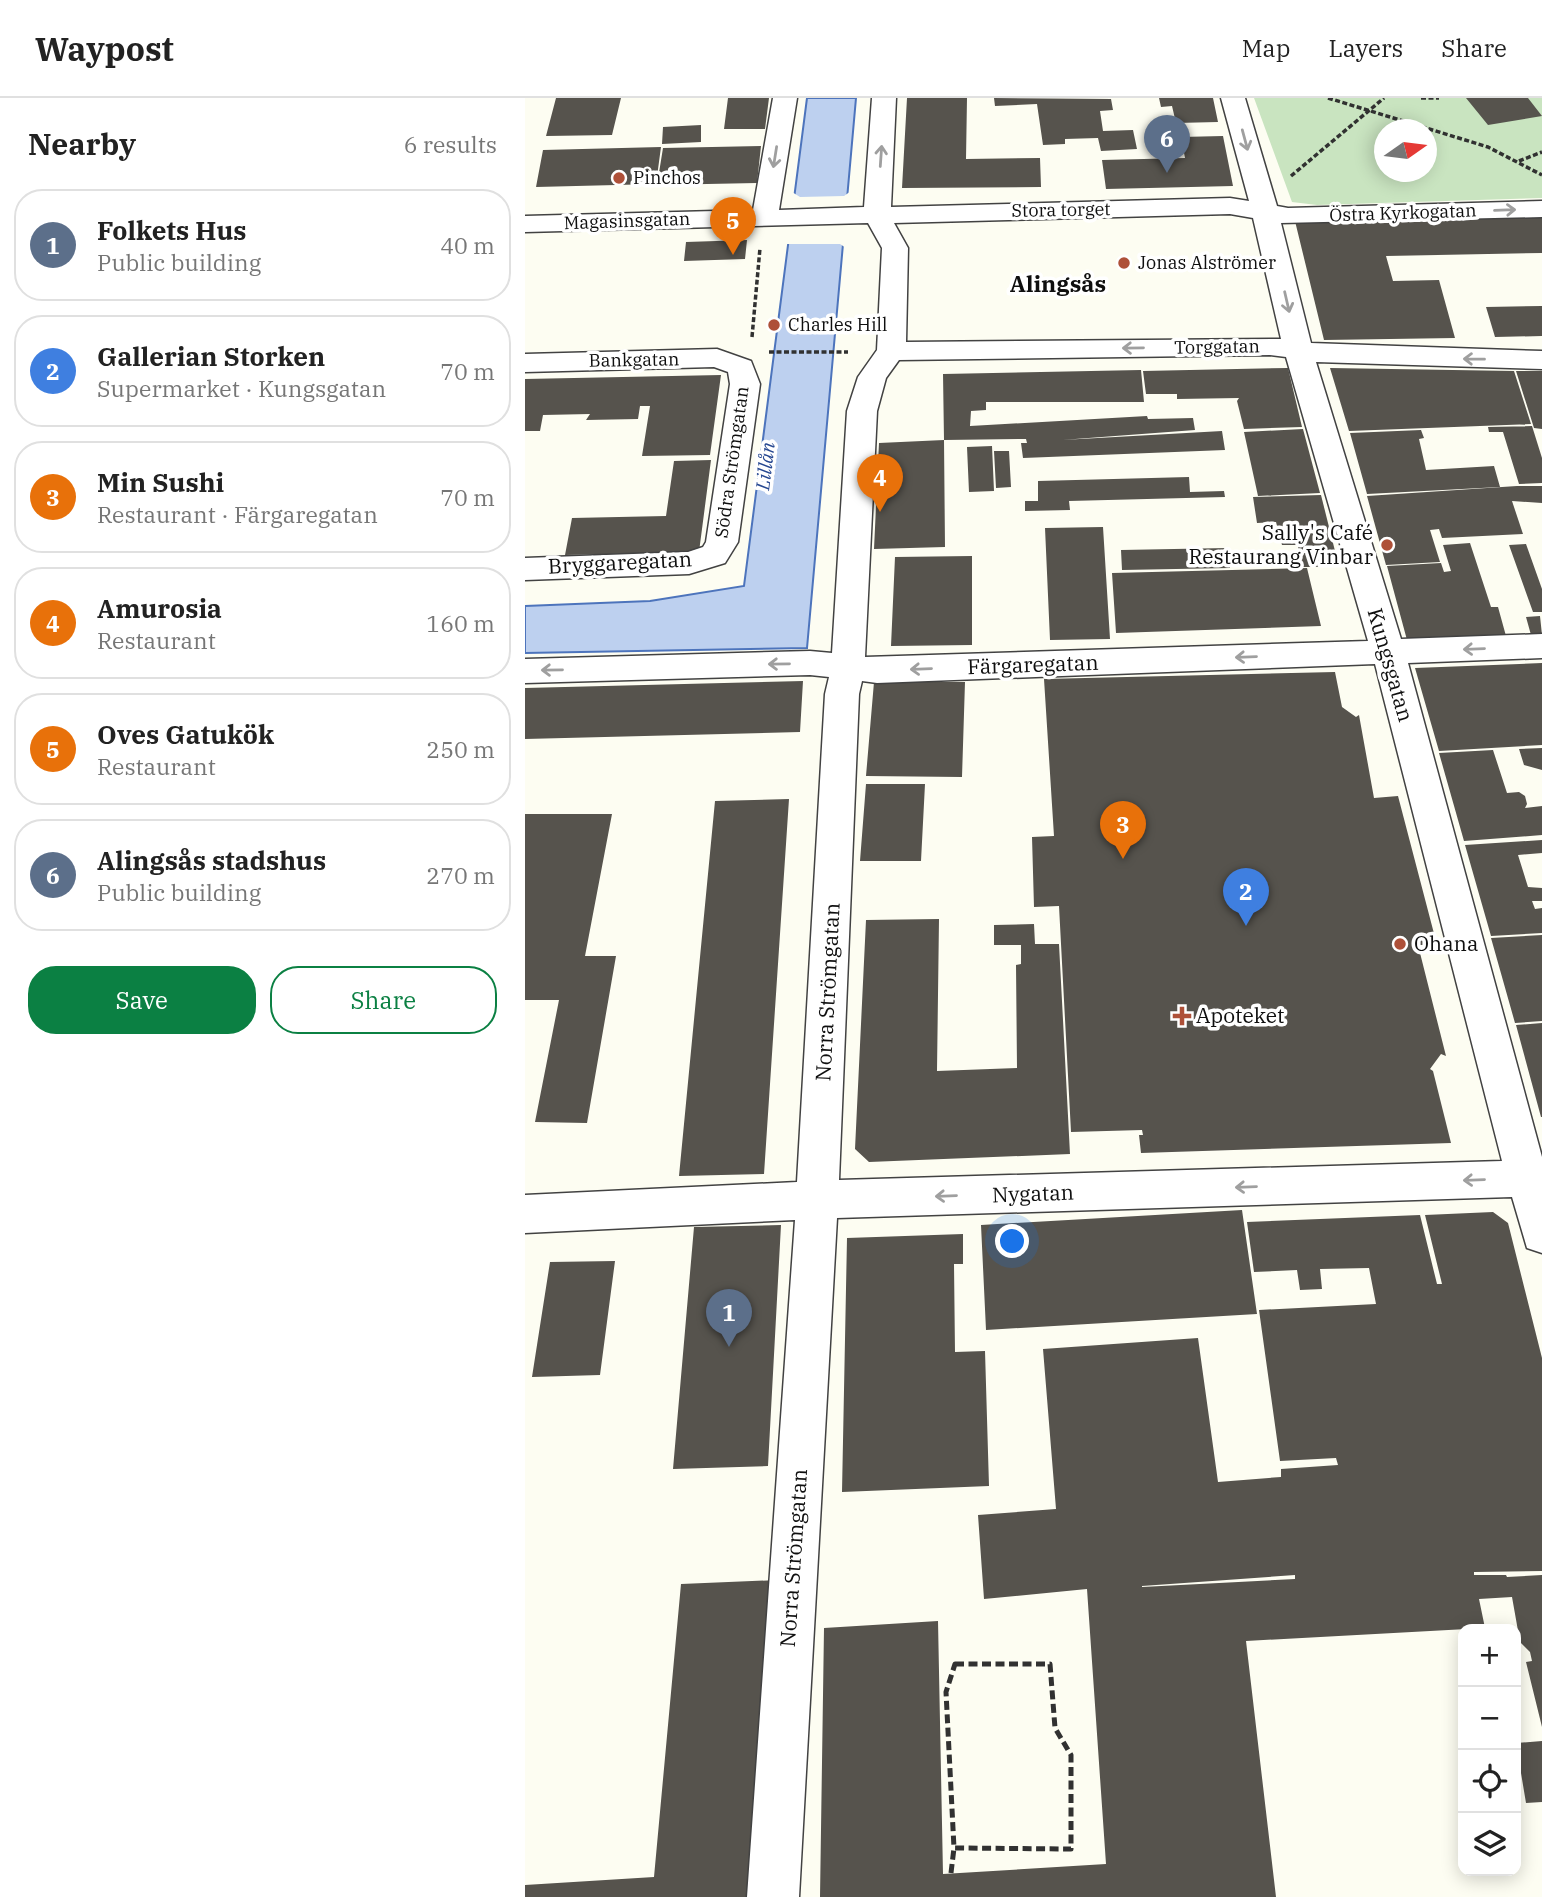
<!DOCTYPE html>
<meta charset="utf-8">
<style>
body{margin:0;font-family:"IBM Plex Serif",serif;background:#f6f6f6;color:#222}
.controls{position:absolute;right:21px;bottom:21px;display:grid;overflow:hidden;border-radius:14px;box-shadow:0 4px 18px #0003}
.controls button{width:63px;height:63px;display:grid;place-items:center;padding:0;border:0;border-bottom:2px solid #e0e0e0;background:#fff;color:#222;font:35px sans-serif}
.compass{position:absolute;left:849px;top:21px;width:63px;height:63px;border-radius:50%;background:#fff;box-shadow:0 4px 18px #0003;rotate:76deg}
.you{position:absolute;left:488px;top:1144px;width:24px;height:24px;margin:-18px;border:5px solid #fff;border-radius:50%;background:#1a73e8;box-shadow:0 0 0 10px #1a73e833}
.badge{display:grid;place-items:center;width:46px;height:46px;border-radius:50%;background:#0b8043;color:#fff;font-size:23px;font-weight:700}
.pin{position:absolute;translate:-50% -58px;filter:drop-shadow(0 2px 4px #0008)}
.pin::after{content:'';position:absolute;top:37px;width:24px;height:21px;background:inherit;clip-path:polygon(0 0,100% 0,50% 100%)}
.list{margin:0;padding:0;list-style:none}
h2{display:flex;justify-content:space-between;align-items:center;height:91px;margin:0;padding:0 28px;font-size:30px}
h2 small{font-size:23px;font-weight:400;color:#767676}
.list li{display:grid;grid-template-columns:46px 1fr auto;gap:21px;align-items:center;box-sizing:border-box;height:112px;margin:0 14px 14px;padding:0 14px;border:2px solid #e0e0e0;border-radius:28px}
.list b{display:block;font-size:26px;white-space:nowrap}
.list p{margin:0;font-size:23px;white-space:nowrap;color:#767676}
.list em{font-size:23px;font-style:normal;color:#767676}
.actions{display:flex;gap:14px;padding:21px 28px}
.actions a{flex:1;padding:16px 0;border:2px solid #0b8043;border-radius:28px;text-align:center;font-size:24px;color:#0b8043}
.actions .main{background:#0b8043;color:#fff}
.icon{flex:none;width:38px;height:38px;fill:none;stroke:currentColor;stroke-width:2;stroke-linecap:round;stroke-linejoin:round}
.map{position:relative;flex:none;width:1017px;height:1799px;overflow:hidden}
header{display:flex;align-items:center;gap:42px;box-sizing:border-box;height:98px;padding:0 35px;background:#fff;border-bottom:2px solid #e0e0e0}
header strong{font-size:33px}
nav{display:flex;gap:38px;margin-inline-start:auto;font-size:24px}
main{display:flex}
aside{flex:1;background:#fff}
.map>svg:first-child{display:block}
.green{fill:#c9e4c0;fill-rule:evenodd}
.water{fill:#bdd0ef;stroke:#4d74bc;stroke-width:2}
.pier{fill:#fdfdf2}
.building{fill:#56534d;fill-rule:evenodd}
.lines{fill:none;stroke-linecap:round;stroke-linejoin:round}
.minor-casing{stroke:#424242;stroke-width:3}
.path-far1{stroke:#313131;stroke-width:3.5;stroke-dasharray:5 2.5;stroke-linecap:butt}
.path{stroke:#313131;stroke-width:5;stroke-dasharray:9 4.5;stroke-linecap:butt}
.minor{fill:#fff;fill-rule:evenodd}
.oneway{stroke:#9f9f9f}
.poi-dot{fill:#ae5038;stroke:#fff;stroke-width:2.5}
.labels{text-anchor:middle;stroke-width:7;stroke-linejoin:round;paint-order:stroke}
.far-poi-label{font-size:18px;fill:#0f0f0f;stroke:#fff;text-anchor:start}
.far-street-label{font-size:18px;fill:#0f0f0f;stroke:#fff}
.far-water-label{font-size:19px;font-style:italic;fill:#274891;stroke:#fff}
.poi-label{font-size:21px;fill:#0f0f0f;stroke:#fff;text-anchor:start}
.street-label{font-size:21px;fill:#0f0f0f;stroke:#fff}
.far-district-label{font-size:23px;font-weight:bold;fill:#0f0f0f;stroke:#fff}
</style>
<header>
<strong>Waypost</strong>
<nav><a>Map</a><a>Layers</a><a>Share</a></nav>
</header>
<main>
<aside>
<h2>Nearby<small>6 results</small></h2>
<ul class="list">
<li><span class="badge" style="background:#5c6f8a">1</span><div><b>Folkets Hus</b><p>Public building</p></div><em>40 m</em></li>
<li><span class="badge" style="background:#3f7fe0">2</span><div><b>Gallerian Storken</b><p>Supermarket · Kungsgatan</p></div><em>70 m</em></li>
<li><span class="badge" style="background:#e8710a">3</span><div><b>Min Sushi</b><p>Restaurant · Färgaregatan</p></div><em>70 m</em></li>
<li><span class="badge" style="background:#e8710a">4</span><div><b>Amurosia</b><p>Restaurant</p></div><em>160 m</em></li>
<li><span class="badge" style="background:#e8710a">5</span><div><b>Oves Gatukök</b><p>Restaurant</p></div><em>250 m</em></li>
<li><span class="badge" style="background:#5c6f8a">6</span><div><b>Alingsås stadshus</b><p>Public building</p></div><em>270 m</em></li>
</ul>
<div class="actions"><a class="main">Save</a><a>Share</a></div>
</aside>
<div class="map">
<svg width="1017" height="1799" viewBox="0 0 1017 1799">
<rect width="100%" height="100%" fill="#fdfdf2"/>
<path class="green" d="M 729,0 L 1017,0 L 1017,100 L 792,107 L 767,104 ZM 860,32 L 902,32 L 902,74 L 860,74 Z"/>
<path class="water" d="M 282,0 L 331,0 L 282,550 L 0,555 L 0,508 L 125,503 L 219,488 Z"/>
<path class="pier" d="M 326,93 L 321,150 L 315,146 L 260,146 L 267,94 L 275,99 L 319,98 Z"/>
<path class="building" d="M 31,0 L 96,0 L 87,37 L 21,38 Z
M 203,0 L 244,0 L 240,31 L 199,31 Z
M 382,0 L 442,0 L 441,61 L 515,60 L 516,89 L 377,90 Z
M 469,0 L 586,1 L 588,12 L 575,13 L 578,33 L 608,32 L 612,51 L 576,53 L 573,40 L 540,41 L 540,46 L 518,47 L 512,6 L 470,8 Z
M 634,0 L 688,0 L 693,24 L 651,25 L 647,8 L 636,9 Z
M 941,0 L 1003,0 L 1017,18 L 963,27 Z
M 176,27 L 176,44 L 137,46 L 138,29 Z
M 698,38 L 708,88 L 581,91 L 577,62 L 660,60 L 656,39 Z
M 236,48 L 232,85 L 132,87 L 138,50 Z
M 136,49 L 131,86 L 11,89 L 18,52 Z
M 1017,112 L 1017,155 L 861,158 L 868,183 L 914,182 L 930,240 L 799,242 L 769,119 Z
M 222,142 L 220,161 L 159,163 L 161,144 Z
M 1017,208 L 1017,238 L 970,239 L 961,209 Z
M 763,270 L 777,329 L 719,331 L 712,303 L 714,300 L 652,301 L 652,296 L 621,296 L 618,273 Z
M 805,270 L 989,273 L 1006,326 L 824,333 Z
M 616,272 L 619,304 L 461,304 L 461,312 L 446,313 L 445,328 L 622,318 L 623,321 L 668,320 L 670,332 L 537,342 L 697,333 L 700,352 L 498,360 L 496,345 L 502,345 L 501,341 L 419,342 L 418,276 Z
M 991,273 L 1017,273 L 1017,331 L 1009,330 Z
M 196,277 L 185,357 L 117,358 L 125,308 L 115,308 L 113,321 L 61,322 L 65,316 L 18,317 L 15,333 L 0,333 L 0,281 Z
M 1007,328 L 1017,360 L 1017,385 L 994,386 L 978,334 L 964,334 L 963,329 Z
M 778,331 L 795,395 L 733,398 L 719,334 Z
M 896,332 L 899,340 L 894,341 L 901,372 L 969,368 L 975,389 L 842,396 L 825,335 Z
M 419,342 L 420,449 L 349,451 L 354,345 Z
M 467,348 L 469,393 L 444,394 L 442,349 Z
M 469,353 L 484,353 L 486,389 L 471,390 Z
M 186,362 L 174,454 L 40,457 L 47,420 L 141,418 L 149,363 Z
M 664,379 L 665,394 L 699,393 L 700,399 L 544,403 L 545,412 L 500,413 L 500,403 L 513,403 L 513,383 Z
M 992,388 L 1017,388 L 1017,405 L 987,403 L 998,436 L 917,440 L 914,431 L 905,432 L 915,464 L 861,467 L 842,398 Z
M 796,397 L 814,469 L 756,469 L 753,456 L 774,455 L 773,447 L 757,447 L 751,424 L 732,425 L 728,399 Z
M 578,429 L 585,541 L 525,542 L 520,430 Z
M 945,445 L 966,509 L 973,509 L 981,538 L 882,542 L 862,468 L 916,465 L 919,474 L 926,473 L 918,447 Z
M 1001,446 L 1017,491 L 1017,514 L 1008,514 L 984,447 Z
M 702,450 L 705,470 L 597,472 L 596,452 Z
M 447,458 L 447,547 L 366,548 L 370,459 Z
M 782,470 L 796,528 L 591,535 L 587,475 Z
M 1015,518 L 1017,537 L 1006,537 L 1001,519 Z
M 1017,565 L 1017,647 L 914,653 L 890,570 Z
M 810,574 L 817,609 L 831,619 L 834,617 L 849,700 L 873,698 L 912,847 L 893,847 L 921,958 L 916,956 L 905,971 L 908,973 L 926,1045 L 616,1055 L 614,1037 L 618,1037 L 617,1032 L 546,1034 L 534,808 L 509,809 L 507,739 L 529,738 L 519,581 Z
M 278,583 L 275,634 L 0,641 L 0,590 Z
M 349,584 L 440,584 L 437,679 L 341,678 Z
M 1017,650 L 1017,672 L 999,667 L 994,651 Z
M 968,652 L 982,695 L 994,694 L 1000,698 L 1002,706 L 1000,710 L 1017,708 L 1017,737 L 939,743 L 914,655 Z
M 341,686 L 400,686 L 396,763 L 335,763 Z
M 264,701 L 239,1076 L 154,1078 L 190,703 Z
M 0,716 L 87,716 L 60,858 L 91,858 L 62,1025 L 10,1024 L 34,902 L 0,902 Z
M 1017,742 L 1017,755 L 993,757 L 1003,789 L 1017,790 L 1017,803 L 1007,803 L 1010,811 L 1017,810 L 1017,835 L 966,838 L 940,747 Z
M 414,821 L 412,973 L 492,970 L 491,867 L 496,866 L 496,847 L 469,847 L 469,827 L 509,826 L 510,846 L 534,846 L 545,1056 L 344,1064 L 330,1051 L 341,822 Z
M 1017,837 L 1017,923 L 990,925 L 966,840 Z
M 1017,925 L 1017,1019 L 1016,1019 L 991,927 Z
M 717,1112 L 732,1216 L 461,1232 L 456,1127 Z
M 968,1114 L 983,1125 L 1017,1260 L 1017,1473 L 949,1474 L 949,1477 L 981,1477 L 982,1479 L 1017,1477 L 1017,1629 L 1001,1564 L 1007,1563 L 1005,1554 L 995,1544 L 987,1499 L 954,1501 L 960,1530 L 721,1543 L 751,1799 L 295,1799 L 299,1530 L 413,1523 L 418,1776 L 581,1766 L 562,1491 L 459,1501 L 453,1417 L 531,1411 L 518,1251 L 673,1240 L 693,1384 L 756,1379 L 756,1371 L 813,1367 L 811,1360 L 755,1363 L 734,1212 L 851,1206 L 844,1170 L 795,1171 L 797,1191 L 775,1192 L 772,1172 L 729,1174 L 722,1124 L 895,1117 L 912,1186 L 917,1186 L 900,1117 ZM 770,1477 L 770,1481 L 617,1489 L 617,1488 Z
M 256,1127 L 243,1368 L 148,1371 L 169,1129 Z
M 438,1136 L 438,1166 L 429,1166 L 430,1254 L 460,1253 L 464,1388 L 317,1394 L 322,1140 Z
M 90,1163 L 75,1277 L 7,1279 L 25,1164 Z
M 254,1482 L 242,1799 L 0,1799 L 0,1787 L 129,1779 L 156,1486 Z
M 1017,1643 L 1017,1704 L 1001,1705 L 991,1645 Z"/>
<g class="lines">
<g class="minor-casing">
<path id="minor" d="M 248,0 L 272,0 L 254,112 L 339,109 L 347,0 L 371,0 L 366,109 L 705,100 L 724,103 L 696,0 L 720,0 L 752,108 L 763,110 L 1017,103 L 1017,119 L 756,125 L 786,245 L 1017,253 L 1017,271 L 791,264 L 876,541 L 1017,536 L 1017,560 L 883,565 L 1017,1059 L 1017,1155 L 1002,1150 L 987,1099 L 312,1120 L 274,1799 L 222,1799 L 270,1122 L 0,1135 L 0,1097 L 272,1084 L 300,596 L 304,579 L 285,577 L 0,585 L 0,561 L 285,553 L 307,555 L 322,313 L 333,279 L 352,252 L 357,150 L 343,125 L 0,134 L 0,118 L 228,112 ZM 705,116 L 728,120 L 756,241 L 381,244 L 383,150 L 369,125 ZM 745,257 L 761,259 L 843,543 L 340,559 L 352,313 L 361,280 L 374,262 ZM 850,566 L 977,1063 L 314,1082 L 334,596 L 337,583 L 352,585 Z
M 192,251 L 226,263 L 235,286 L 213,444 L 200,465 L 164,476 L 0,482 L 0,460 L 163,454 L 178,449 L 181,444 L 205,286 L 203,274 L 189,269 L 0,274 L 0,256 Z"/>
</g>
<path class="path-far1" d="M 803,0 L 963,49 L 1017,77
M 896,0 L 914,0
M 994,63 L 1017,54
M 766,78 L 859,0
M 227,239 L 235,150
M 244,254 L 323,254"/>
<path class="path" d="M 430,1566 L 525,1566 L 530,1630 L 546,1657 L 546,1751 L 429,1750 L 421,1594 Z
M 426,1775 L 429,1750"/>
<use href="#minor" class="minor"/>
</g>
<defs><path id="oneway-shaft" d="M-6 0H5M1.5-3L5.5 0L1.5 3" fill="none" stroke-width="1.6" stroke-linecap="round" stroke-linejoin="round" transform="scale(1.75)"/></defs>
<g class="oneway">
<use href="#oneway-shaft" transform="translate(720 42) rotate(75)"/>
<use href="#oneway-shaft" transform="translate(356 58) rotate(-86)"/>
<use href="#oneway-shaft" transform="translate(250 59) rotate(99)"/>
<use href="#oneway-shaft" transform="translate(980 112) rotate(-2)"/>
<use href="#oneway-shaft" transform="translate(762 204) rotate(77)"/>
<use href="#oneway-shaft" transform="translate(608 250) rotate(179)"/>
<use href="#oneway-shaft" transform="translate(949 261) rotate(-179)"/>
<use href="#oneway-shaft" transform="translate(949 551) rotate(178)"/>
<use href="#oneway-shaft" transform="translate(721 559) rotate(178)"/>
<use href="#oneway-shaft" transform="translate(254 566) rotate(179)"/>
<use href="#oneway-shaft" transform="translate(396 571) rotate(178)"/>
<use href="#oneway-shaft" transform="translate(27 572) rotate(179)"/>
<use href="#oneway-shaft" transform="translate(949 1082) rotate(178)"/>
<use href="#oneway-shaft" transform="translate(721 1089) rotate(178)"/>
<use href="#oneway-shaft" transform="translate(421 1098) rotate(178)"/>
</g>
<g class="poi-dot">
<circle cx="94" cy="80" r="7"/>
<circle cx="599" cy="165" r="7"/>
<circle cx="249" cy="227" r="7"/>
<circle cx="862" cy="447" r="7"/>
<circle cx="875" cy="846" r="7"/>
<path d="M653.5 907.5h7v7h7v7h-7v7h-7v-7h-7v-7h7z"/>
</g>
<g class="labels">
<g class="far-poi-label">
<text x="108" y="86">Pinchos</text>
<text x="613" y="171">Jonas Alströmer</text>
<text x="263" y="233">Charles Hill</text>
</g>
<g class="far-street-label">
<text transform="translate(536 112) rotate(-1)" y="6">Stora torget</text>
<text transform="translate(878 115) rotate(-2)" y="6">Östra Kyrkogatan</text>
<text transform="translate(102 123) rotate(-2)" y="6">Magasinsgatan</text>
<text transform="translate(692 249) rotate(-1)" y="6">Torggatan</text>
<text transform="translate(109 262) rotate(-1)" y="6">Bankgatan</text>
<text transform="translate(207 364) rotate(-82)" y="6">Södra Strömgatan</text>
</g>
<g class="far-water-label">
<text transform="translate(240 368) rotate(-83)" y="7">Lillån</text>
</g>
<g class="poi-label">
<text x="848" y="442" text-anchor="end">Sally's Café<tspan x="848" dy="24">Restaurang Vinbar</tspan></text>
<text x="889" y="853">Ohana</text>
<text x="671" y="925">Apoteket</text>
</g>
<g class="street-label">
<text transform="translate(95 465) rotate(-3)" y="7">Bryggaregatan</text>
<text transform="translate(508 567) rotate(-2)" y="7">Färgaregatan</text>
<text transform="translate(865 567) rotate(74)" y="7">Kungsgatan</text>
<text transform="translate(303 894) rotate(-87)" y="7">Norra Strömgatan</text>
<text transform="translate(508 1096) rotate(-2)" y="7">Nygatan</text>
<text transform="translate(269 1460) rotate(-86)" y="7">Norra Strömgatan</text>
</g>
<g class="far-district-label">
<text x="533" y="194">Alingsås</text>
</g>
</g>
</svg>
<div class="controls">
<button>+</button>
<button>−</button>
<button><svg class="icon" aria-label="locate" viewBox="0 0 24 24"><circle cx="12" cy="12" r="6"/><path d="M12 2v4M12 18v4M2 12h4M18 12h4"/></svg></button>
<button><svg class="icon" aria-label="layers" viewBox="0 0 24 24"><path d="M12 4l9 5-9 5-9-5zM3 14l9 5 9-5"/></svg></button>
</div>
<svg class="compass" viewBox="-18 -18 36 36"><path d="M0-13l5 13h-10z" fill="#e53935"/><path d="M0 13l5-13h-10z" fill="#767676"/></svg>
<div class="you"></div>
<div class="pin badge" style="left:204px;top:1249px;background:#5c6f8a">1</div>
<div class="pin badge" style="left:721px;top:828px;background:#3f7fe0">2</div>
<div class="pin badge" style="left:598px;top:761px;background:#e8710a">3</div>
<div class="pin badge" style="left:355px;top:414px;background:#e8710a">4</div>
<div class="pin badge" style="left:208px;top:157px;background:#e8710a">5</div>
<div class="pin badge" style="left:642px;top:75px;background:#5c6f8a">6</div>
</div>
</main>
